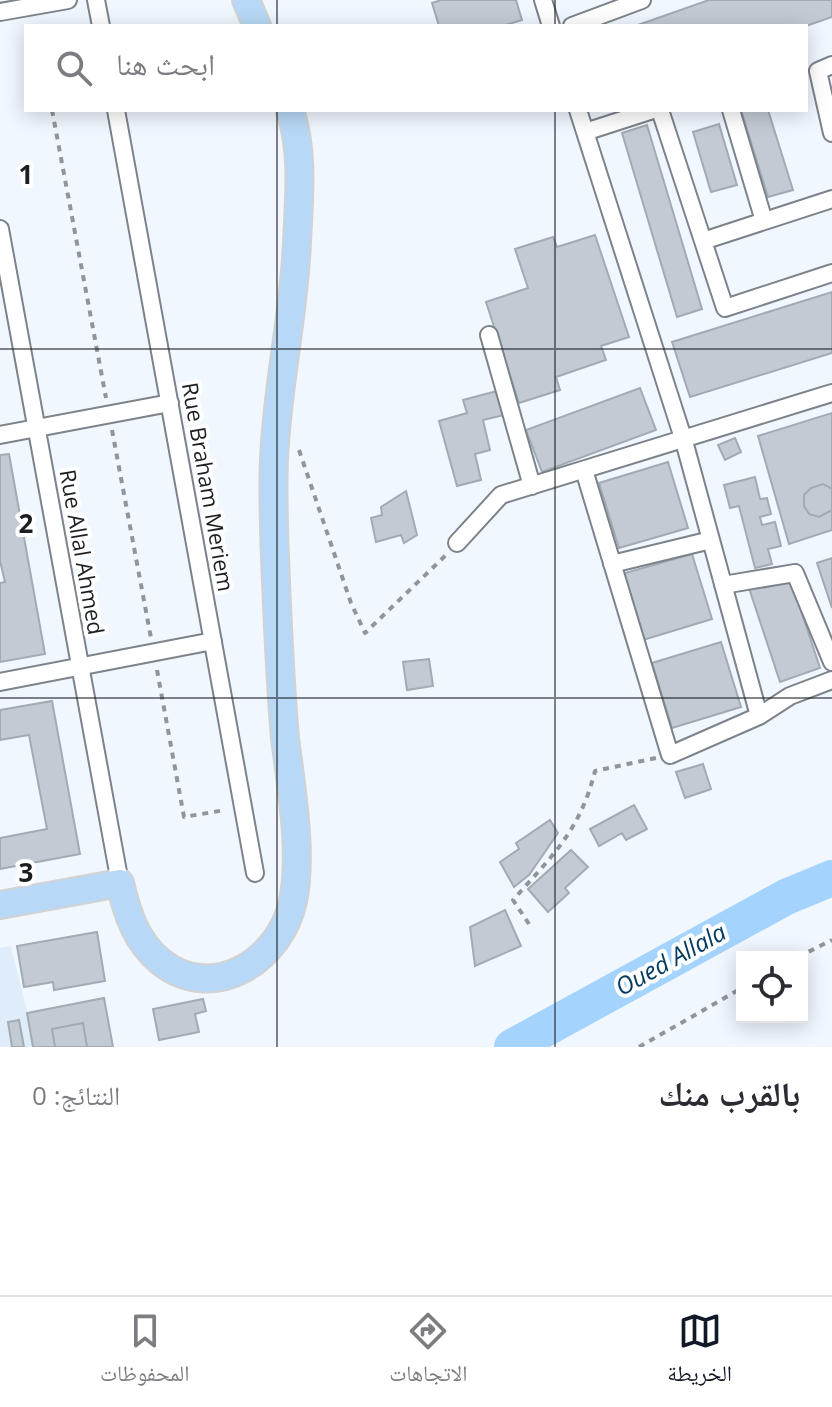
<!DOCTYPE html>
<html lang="ar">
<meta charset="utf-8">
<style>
body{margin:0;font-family:"Open Sans","Noto Naskh Arabic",sans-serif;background:#f7f7f7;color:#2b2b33;direction:rtl}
.controls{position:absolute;right:24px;bottom:24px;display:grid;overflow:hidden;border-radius:0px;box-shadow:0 4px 20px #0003}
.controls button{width:72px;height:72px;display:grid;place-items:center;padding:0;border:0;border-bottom:2px solid #e1e1e2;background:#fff;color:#2b2b33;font:40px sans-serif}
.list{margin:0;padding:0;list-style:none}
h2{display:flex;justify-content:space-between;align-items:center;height:104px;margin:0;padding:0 32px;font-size:34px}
h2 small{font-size:26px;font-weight:400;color:#7c7c81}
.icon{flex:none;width:44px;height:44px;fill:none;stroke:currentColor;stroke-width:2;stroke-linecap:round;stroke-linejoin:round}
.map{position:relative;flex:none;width:832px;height:1047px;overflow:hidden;direction:ltr}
.search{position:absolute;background:#fff;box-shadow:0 4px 20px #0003;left:24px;right:24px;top:24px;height:88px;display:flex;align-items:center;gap:20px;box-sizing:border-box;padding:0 28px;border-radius:0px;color:#7c7c81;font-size:30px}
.sheet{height:248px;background:#fff}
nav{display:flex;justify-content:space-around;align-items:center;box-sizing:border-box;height:112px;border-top:2px solid #e1e1e2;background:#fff;font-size:22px;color:#7c7c81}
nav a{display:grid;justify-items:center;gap:4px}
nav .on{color:#111827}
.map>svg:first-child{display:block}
.built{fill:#dfedfb}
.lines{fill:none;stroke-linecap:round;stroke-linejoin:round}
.river{stroke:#a4d3fe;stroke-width:36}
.building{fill:#c2cbd3;stroke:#a2aab2;stroke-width:2}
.minor-casing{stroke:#7c838b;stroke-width:20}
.primary-casing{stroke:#d2d2d3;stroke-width:30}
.path{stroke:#90959a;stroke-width:4;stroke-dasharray:6 6;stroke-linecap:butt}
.minor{stroke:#fff;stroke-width:16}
.primary{stroke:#b7d8f6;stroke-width:26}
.grid{fill:none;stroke:#1c1f22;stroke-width:2;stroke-opacity:0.55}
.labels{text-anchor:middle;stroke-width:8;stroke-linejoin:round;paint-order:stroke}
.street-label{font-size:22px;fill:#1c1f22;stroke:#fff}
.water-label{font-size:24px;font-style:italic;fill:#033b62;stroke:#fff}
.grid-label{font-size:26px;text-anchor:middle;font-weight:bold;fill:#1c1f22;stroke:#fff;stroke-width:8;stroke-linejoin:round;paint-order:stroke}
</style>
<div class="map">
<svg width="832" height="1047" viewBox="0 0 832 1047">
<rect width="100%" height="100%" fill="#f0f7fe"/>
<path class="built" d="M 11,946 L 36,1047 L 0,1047 L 0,948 Z"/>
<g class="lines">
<path class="river" d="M 512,1047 L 786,897 L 832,878"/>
</g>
<path class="building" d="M 441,0 L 516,0 L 522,20 L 502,26 L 439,26 L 432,3 Z
M 709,0 L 832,0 L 832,17 L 806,26 L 635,26 Z
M 741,110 L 768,110 L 793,190 L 768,197 Z
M 719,124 L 737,185 L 711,192 L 693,132 Z
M 647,125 L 702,309 L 677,317 L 622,133 Z
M 595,235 L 629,337 L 601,346 L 606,360 L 556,377 L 560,390 L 519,403 L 486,302 L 528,288 L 515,249 L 553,237 L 557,247 Z
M 832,292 L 832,353 L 690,397 L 672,342 Z
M 640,388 L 656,430 L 542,472 L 526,430 Z
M 497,391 L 504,415 L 483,420 L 490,450 L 475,454 L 481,480 L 457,486 L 439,421 L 467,413 L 463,400 Z
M 832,413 L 832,530 L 789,544 L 758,436 Z
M 735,438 L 741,452 L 725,460 L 718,445 Z
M 9,454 L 45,654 L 0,662 L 0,583 L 5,582 L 0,561 L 0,455 Z
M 668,462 L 688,528 L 619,548 L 599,483 Z
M 755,477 L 760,499 L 767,498 L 771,514 L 760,517 L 762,525 L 775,522 L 781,546 L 768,549 L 772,564 L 755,568 L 739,506 L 730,508 L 724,485 Z
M 823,484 L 832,489 L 832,510 L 819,517 L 809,514 L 804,506 L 804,495 L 811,488 Z
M 406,491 L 417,535 L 404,543 L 401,535 L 376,542 L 371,518 L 382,515 L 381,507 Z
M 692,554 L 712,619 L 643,640 L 622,574 Z
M 832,558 L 832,608 L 817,563 Z
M 788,571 L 820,668 L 780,682 L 748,585 Z
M 721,642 L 741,707 L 672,728 L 652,663 Z
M 429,659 L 433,686 L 407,690 L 403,662 Z
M 52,701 L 80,854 L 0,869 L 0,838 L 47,829 L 29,735 L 0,740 L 0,710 Z
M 703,764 L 711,789 L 685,798 L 676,772 Z
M 634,805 L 647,829 L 626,840 L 622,833 L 599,846 L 590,829 Z
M 550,820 L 558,833 L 529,875 L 514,887 L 500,862 L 519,849 L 516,843 Z
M 571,850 L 588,867 L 565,888 L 569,893 L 548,912 L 528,889 Z
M 505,910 L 521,946 L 475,966 L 470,927 Z
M 97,932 L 105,981 L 54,990 L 53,982 L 24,987 L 17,946 Z
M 104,998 L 113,1047 L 33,1047 L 27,1013 Z
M 203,999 L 206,1011 L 195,1014 L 199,1032 L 159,1040 L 153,1009 Z
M 19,1020 L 24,1047 L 12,1047 L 8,1022 Z
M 83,1023 L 87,1047 L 55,1047 L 52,1029 Z"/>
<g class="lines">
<g class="minor-casing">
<path id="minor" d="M 96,0 L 101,26
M 543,0 L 551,26
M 0,12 L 68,0
M 572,26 L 642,0
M 832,65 L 818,71 L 832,133
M 116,110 L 255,873
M 578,110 L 684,441 L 759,716
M 660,110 L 703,241
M 731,110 L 764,221
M 585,132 L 653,110
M 832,199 L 703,241 L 725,308 L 832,273
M 0,229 L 120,883
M 489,335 L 532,486
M 0,435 L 170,403
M 584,470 L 670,755 L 759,716 L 790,696 L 832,680
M 457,543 L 501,495 L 832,393
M 612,564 L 711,540
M 723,585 L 795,573 L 832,662
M 0,682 L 213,641"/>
</g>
<g class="primary-casing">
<path id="primary" d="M 246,0 L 257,26
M 0,905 L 120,883 C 127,913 136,942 161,962 C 215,1004 281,959 293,901 C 303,852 291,787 285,738 C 281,693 279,649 277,605 C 275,556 272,507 274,459 C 277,387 294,315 297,242 C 299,197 304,153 290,110"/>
</g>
<path class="path" d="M 52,110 L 106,398
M 112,430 L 151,638
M 299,450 L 351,603 L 365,633 L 446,555
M 157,670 L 184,817 L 225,810
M 529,924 L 513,900 C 552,856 580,831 595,771 L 656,758
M 798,957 L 832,940
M 639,1047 L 742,988"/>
<use href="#minor" class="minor"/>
<use href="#primary" class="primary"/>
</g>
<path class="grid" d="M 277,0 L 277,26M 555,0 L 555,26M 277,110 L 277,1047M 555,110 L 555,1047M 0,349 L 832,349M 0,698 L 832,698"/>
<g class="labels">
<g class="street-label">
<text transform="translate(208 487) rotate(80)" y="8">Rue Braham Meriem</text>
<text transform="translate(82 552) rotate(80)" y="8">Rue Allal Ahmed</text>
</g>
<g class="water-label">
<text transform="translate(671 960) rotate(-29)" y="8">Oued Allala</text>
</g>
</g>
<g class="grid-label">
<text x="26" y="184">1</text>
<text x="26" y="533">2</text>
<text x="26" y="882">3</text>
</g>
</svg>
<div class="controls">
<button><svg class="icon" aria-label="locate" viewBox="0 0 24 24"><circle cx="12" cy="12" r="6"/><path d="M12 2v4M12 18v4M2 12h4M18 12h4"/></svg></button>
</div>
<div class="search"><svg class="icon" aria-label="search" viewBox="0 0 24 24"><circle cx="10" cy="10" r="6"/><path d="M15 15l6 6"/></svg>ابحث هنا</div>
</div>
<section class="sheet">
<h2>بالقرب منك<small>النتائج: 0</small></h2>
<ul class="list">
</ul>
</section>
<nav>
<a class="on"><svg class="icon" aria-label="map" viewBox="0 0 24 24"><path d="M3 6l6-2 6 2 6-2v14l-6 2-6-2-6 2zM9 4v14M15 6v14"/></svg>الخريطة</a>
<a><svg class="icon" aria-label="directions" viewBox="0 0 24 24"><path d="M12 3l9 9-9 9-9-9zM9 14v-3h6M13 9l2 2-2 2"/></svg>الاتجاهات</a>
<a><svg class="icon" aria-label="saved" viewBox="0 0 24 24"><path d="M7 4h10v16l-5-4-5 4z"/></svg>المحفوظات</a>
</nav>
